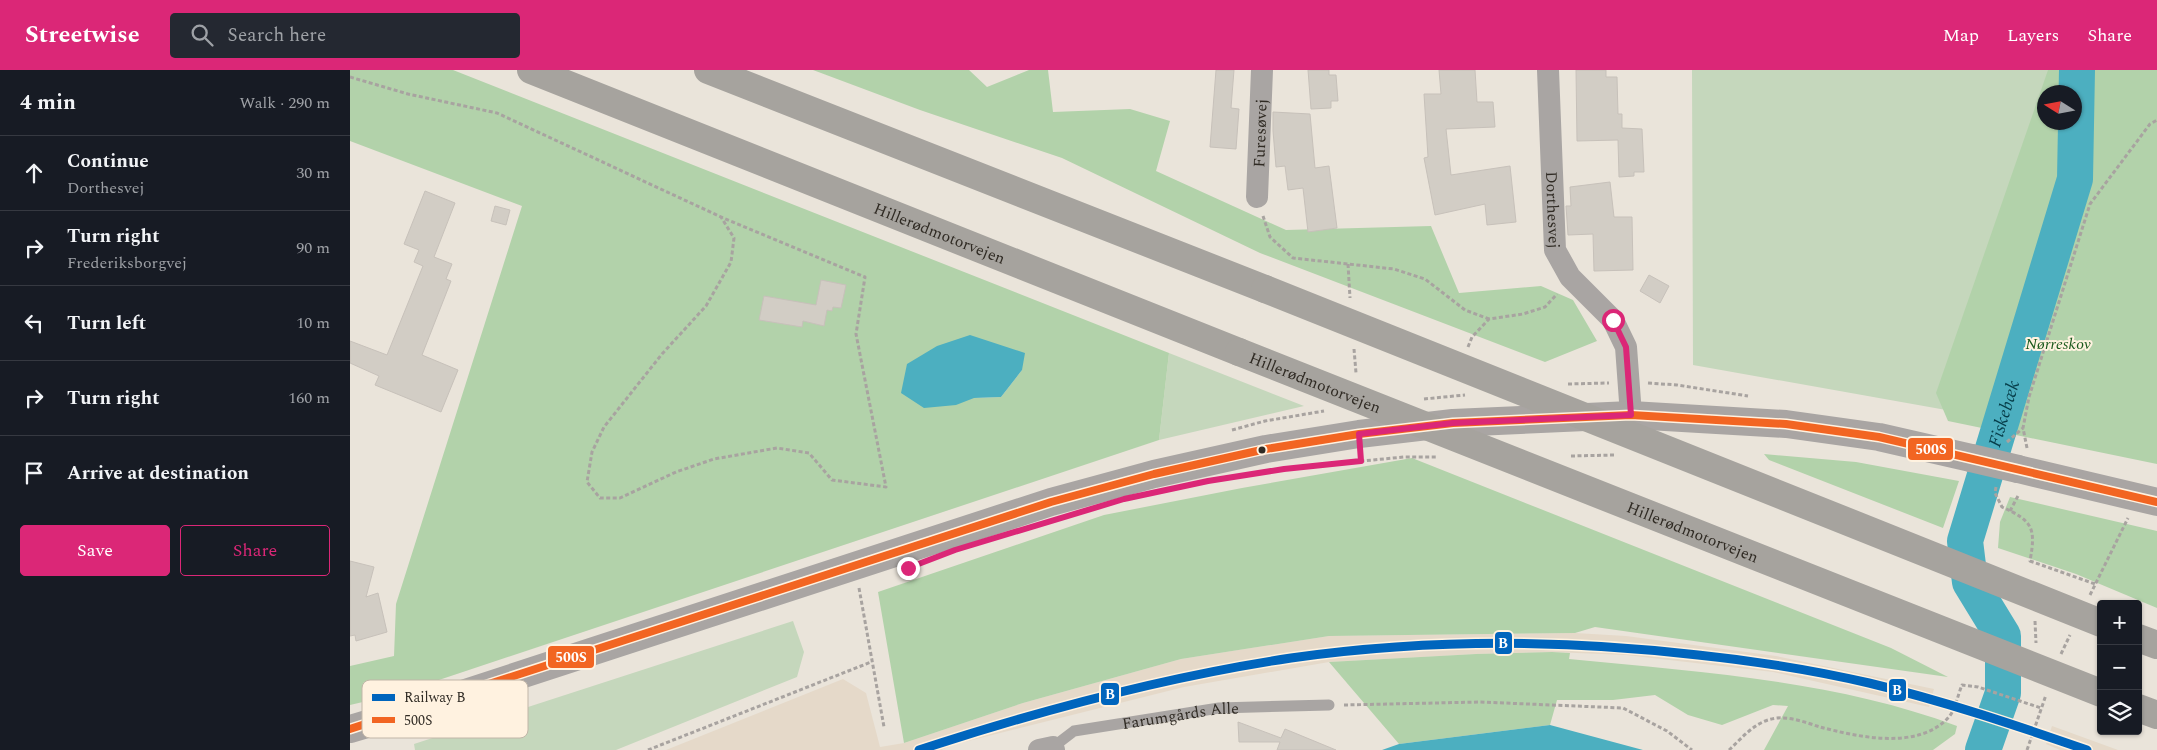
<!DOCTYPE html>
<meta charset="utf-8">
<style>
body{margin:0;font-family:Spectral,serif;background:#242831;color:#f1f3f6}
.controls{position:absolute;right:15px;bottom:15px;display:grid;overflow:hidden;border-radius:5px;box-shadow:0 1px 4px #0004}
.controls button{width:45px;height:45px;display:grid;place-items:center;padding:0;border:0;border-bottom:1px solid #363941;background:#171b24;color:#f1f3f6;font:25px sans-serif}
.compass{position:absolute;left:1687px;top:15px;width:45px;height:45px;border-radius:50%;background:#171b24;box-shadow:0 1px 4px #0004;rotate:281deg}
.stop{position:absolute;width:15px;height:15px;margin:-11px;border:4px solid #db2777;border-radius:50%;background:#fff}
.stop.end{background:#db2777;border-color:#fff;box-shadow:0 1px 5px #0008}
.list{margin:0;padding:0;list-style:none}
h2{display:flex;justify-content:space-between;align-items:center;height:65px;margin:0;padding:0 20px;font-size:21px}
h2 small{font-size:16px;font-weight:400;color:#9ea1a6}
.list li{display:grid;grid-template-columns:32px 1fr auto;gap:15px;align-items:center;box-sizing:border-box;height:75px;padding:0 20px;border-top:1px solid #363941}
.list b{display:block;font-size:19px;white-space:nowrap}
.list p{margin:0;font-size:16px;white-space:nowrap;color:#9ea1a6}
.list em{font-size:16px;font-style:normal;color:#9ea1a6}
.actions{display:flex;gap:10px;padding:15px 20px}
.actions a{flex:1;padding:11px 0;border:1px solid #db2777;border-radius:5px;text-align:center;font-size:18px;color:#db2777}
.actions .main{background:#db2777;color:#fff}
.icon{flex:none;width:28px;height:28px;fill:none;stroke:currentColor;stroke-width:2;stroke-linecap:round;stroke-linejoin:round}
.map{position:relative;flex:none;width:1807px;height:680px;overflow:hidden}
header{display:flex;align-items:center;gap:30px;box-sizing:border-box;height:70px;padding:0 25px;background:#db2777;color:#fff}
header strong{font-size:24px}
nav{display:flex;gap:28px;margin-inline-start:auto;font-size:18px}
.search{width:350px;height:45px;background:#242831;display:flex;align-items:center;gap:12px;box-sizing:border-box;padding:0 18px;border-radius:5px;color:#9ea1a6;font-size:19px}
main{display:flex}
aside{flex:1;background:#171b24}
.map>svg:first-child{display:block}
.built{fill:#e5d9c9}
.green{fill:#c5d7bc}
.forest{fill:#b2d2aa;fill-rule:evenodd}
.water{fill:#4cafc0}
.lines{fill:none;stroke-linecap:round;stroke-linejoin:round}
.river{stroke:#4cafc0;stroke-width:36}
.building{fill:#d2cdc5;stroke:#c7c1ba}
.path{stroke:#a8a3a0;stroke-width:3;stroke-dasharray:4 2.5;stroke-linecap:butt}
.service{stroke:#a9a5a3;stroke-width:11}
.minor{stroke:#a9a5a3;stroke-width:22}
.tertiary{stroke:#a9a5a3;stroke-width:28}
.motorway{stroke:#a6a39e;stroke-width:28}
.tertiary-bridge{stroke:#a9a5a3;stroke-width:28}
.motorway-bridge{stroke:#a6a39e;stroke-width:28}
.bus-1-casing{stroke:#fff2e0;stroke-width:11}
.bus-1{stroke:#f26522;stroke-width:8}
.rail-1-casing{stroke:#fff2e0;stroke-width:12}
.rail-1{stroke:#0065bd;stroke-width:9}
.route{stroke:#db2777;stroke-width:6}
.bus-dot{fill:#302b24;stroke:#fff2e0;stroke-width:2}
.labels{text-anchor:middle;stroke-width:4;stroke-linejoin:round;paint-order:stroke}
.street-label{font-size:16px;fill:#302b24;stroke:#fff2e0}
.park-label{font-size:16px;font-style:italic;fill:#18581b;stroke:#fff2e0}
.water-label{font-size:18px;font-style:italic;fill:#063d49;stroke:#fff2e0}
.key{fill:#fff2e0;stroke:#c1b6a8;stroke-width:1}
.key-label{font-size:14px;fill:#302b24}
.line-badge{stroke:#fff2e0;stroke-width:2}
.badge-label{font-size:14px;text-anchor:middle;font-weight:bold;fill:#fff}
</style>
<header>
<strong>Streetwise</strong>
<div class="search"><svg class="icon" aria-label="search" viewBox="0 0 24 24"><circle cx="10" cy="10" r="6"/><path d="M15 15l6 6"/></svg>Search here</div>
<nav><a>Map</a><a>Layers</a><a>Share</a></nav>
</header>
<main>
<aside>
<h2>4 min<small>Walk · 290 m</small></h2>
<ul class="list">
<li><svg class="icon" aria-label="ahead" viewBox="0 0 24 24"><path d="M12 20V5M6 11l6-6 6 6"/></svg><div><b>Continue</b><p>Dorthesvej</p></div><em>30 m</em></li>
<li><svg class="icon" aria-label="right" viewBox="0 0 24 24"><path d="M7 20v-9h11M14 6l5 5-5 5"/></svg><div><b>Turn right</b><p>Frederiksborgvej</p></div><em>90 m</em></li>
<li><svg class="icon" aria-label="left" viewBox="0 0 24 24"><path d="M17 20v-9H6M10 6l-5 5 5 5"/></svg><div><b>Turn left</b></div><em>10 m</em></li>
<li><svg class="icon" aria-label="right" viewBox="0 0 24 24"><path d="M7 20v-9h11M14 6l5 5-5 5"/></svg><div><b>Turn right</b></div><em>160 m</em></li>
<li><svg class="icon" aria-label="arrive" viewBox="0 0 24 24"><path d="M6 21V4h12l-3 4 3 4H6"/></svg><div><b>Arrive at destination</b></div></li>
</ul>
<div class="actions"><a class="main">Save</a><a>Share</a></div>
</aside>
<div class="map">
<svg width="1807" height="680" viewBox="0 0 1807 680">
<rect width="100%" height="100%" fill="#eae4da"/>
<path class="built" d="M 1225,563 L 1276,566 L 1426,586 L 1584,619 L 1579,637 L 1423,602 L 1276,585 L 1202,582 L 1126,584 L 979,592 L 834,617 L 606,674 L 591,680 L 316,680 L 493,609 L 516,623 L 530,677 L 554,673 L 673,633 L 831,589 L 979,566 Z
M 1702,656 L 1768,680 L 1710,680 L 1696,674 Z"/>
<path class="green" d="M 1342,0 L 1722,0 L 1694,22 L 1694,52 L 1641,348 L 1343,295 Z
M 819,283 L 954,336 L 809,370 Z
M 443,551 L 454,582 L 447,607 L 266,680 L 65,680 L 64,674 Z"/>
<path class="forest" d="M 0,0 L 103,0 L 819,283 L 809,370 L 47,624 L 0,635 L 0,596 L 44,586 L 46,534 L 172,136 L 0,71 ZM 672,300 L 651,327 L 624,328 Z
M 463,0 L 619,0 L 637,17 L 679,0 L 698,0 L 703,42 L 780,39 L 820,51 L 806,101 L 936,160 L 1081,156 L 1109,223 L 1191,216 L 1223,230 L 1247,271 L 1195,292 L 910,183 L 712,88 L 570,40 Z
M 1698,0 L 1807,0 L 1807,394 L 1598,351 L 1586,323 ZM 1694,22 L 1724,22 L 1724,52 L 1694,52 Z
M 1414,384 L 1506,392 L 1609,411 L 1593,458 L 1419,390 Z
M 1062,388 L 1541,578 L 1598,607 L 1245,557 L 1225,563 L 979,566 L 831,589 L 673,633 L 554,673 L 528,522 L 754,445 L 892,418 Z
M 1660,427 L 1807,461 L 1807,538 L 1726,504 L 1648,478 L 1650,452 Z
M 1202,582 L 1220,583 L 1219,589 C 1349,602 1484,610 1607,656 L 1605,664 L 1583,680 L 1414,680 L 1438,636 L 1423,635 L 1372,655 L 1338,645 L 1305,625 L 1263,630 L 1207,630 L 1200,655 L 1049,674 L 979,592 L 1126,584 Z"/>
<path class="water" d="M 620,265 L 675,283 L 672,300 L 651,327 L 624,328 L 606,335 L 574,338 L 551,323 L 557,294 L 587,276 Z
M 1200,655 L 1293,680 L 1032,680 L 1049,674 Z"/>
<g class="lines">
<path class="river" id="s1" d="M 1633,680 L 1653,623 L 1653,566 L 1620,512 L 1615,471 L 1725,109 L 1727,0"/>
</g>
<path class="building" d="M 866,0 L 884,0 L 881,38 L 889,39 L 886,79 L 860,77 Z
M 958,0 L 979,0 L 979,5 L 986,5 L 988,31 L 981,31 L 981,38 L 961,39 Z
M 1089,0 L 1125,0 L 1127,32 L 1143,32 L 1145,57 L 1096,59 L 1101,105 L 1160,96 L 1166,152 L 1137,155 L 1135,134 L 1085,145 L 1074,88 L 1078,87 L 1074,24 L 1091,24 Z
M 1226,0 L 1256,0 L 1256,7 L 1267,7 L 1268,44 L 1272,44 L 1272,58 L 1292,59 L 1294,102 L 1284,102 L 1284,106 L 1269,107 L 1268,70 L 1227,71 Z
M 923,42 L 960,44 L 965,98 L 979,96 L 987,158 L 958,162 L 953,118 L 938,120 L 935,96 L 926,97 L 923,61 Z
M 1260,112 L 1264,147 L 1282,147 L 1283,200 L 1244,201 L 1243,164 L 1218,165 L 1216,136 L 1221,136 L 1220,117 Z
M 75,121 L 105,133 L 84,187 L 102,194 L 96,209 L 101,211 L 72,285 L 108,300 L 91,342 L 25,315 L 29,306 L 0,293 L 0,271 L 37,285 L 73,196 L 64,192 L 69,180 L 54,174 Z
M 145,136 L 160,140 L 156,155 L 141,151 Z
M 1299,205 L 1319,216 L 1310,233 L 1290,221 Z
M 471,210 L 496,215 L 491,238 L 483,237 L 482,241 L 477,240 L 474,256 L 453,251 L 452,257 L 409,250 L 414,226 L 466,235 Z
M 0,491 L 24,497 L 16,527 L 28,523 L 37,562 L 6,571 L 5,565 L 0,566 Z
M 888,652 L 931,668 L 935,659 L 986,680 L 927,680 L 930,672 L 889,672 Z"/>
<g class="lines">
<path class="path" d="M 0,7 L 58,24 L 147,43 L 371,147 L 515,207 L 506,264 L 536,417 L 482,410 L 459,383 L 427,378 L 364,389 L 326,402 L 270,428 L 250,428 L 237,412 L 242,382 L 254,357 L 312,284 L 356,236 L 381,192 L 384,168 L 371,147
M 913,146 L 920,167 L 943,188 L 1044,199 L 1075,209 L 1115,240 L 1139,249
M 998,194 L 1000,228
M 1118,277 L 1122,267 L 1139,249 L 1173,244 L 1195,237 L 1207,224
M 1004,279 L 1006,303
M 1298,313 L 1327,315 L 1398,326
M 1218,314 L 1259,313
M 1074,329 L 1115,325
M 882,360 L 915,351 L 974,341
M 1657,372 L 1673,358
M 1677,378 L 1673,358 L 1679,327 L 1740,134 L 1800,54 L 1807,50
M 1221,386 L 1264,385
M 991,393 L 1054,387 L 1087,387
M 1646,417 L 1645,423 L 1652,437 C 1683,451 1686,458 1680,491 L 1745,514
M 1660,441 L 1669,424
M 509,518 L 534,657
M 1740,525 L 1778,448
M 1685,551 L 1686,573
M 1711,584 L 1720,565
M 994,635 L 1130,632 L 1273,638 L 1317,661 L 1342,680
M 298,680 L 521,592
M 1379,680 C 1391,669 1402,655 1418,650 C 1435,644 1454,652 1470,657 C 1508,667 1566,680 1597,649 C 1605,642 1608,624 1612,615 L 1628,617 L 1691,638
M 1677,680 L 1696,625"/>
<path class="service" id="s2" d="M 703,677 L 724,661 L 869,638 L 979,635"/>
<g class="minor">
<path id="s3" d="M 1198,0 L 1205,180 L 1220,207 L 1263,250 L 1276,277 L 1281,345"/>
<path id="s4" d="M 907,127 L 912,0"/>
<path d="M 689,680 L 703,677 L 704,680"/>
</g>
<path class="tertiary" d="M 1668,399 L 1807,432
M 0,659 L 57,642 L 701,432 L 804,404 L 916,379 L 1009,364 L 1103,353 L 1281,345 L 1436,354 L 1529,367 L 1621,388"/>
<g class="motorway">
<path id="s5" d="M 181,0 L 889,282"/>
<path d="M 358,0 L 915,219"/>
<path d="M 1788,568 L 1807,575"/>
<path d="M 1788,638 L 1807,645"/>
</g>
<path class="tertiary-bridge" d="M 1621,388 L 1668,399"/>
<g class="motorway-bridge">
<path d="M 915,219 L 1751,553"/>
<path id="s6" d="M 889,282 L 1751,623"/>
</g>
<g class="bus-1-casing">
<path id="bus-1" d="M 0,659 L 701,432 L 804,404 L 916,379 L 1009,364 L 1103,353 L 1281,345 L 1436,354 L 1529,367 L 1807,432"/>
</g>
<use href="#bus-1" class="bus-1"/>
<g class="rail-1-casing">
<path id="rail-1" d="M 569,680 C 691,640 814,607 941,588 C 1075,569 1213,569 1348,585 C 1405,591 1463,600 1519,613 C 1594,631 1665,655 1737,680"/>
</g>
<use href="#rail-1" class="rail-1"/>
</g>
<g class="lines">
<path class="route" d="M 558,498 L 605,480 L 774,429 L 858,411 L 934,399 L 1011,391 L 1009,364 L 1103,353 L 1281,345 L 1276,277 L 1263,250"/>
</g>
<circle class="bus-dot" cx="912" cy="380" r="4.5"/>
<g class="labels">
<g class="street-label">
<text dy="6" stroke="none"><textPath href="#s4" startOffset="64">Furesøvej</textPath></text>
<text dy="6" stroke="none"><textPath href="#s3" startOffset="140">Dorthesvej</textPath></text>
<text dy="6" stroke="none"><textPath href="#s5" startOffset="440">Hillerødmotorvejen</textPath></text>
<text dy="6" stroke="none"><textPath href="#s6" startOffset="82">Hillerødmotorvejen</textPath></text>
<text dy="6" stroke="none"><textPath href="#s6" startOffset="488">Hillerødmotorvejen</textPath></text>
<text dy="6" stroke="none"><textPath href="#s2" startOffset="134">Farumgårds Alle</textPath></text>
</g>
<g class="park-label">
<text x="1708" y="279">Nørreskov</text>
</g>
<g class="water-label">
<text dy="6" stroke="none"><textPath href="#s1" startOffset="355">Fiskebæk</textPath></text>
</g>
</g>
<rect x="12" y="610" width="166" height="58" rx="8" class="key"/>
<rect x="22" y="624" width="23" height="7" fill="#0065bd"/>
<rect x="22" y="647" width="23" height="6" fill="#f26522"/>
<g class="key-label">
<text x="54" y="632">Railway B</text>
<text x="54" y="655">500S</text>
</g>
<g class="line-badge">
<rect x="1557" y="367" width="47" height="24" rx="5" fill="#f26522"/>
<rect x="1144" y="561" width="19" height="24" rx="5" fill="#0065bd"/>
<rect x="197" y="575" width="48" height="24" rx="5" fill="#f26522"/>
<rect x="1538" y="608" width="19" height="24" rx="5" fill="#0065bd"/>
<rect x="750" y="612" width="20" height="24" rx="5" fill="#0065bd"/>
</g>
<g class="badge-label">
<text x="1581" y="384">500S</text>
<text x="1153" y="578">B</text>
<text x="221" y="592">500S</text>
<text x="1547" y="625">B</text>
<text x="760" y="629">B</text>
</g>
</svg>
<div class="controls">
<button>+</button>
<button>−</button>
<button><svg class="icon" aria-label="layers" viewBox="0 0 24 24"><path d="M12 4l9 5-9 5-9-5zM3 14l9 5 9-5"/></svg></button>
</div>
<svg class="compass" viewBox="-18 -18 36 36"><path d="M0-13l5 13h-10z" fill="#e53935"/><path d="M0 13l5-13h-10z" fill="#9ea1a6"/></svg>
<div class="stop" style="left:1263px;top:250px"></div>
<div class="stop end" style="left:558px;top:498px"></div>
</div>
</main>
